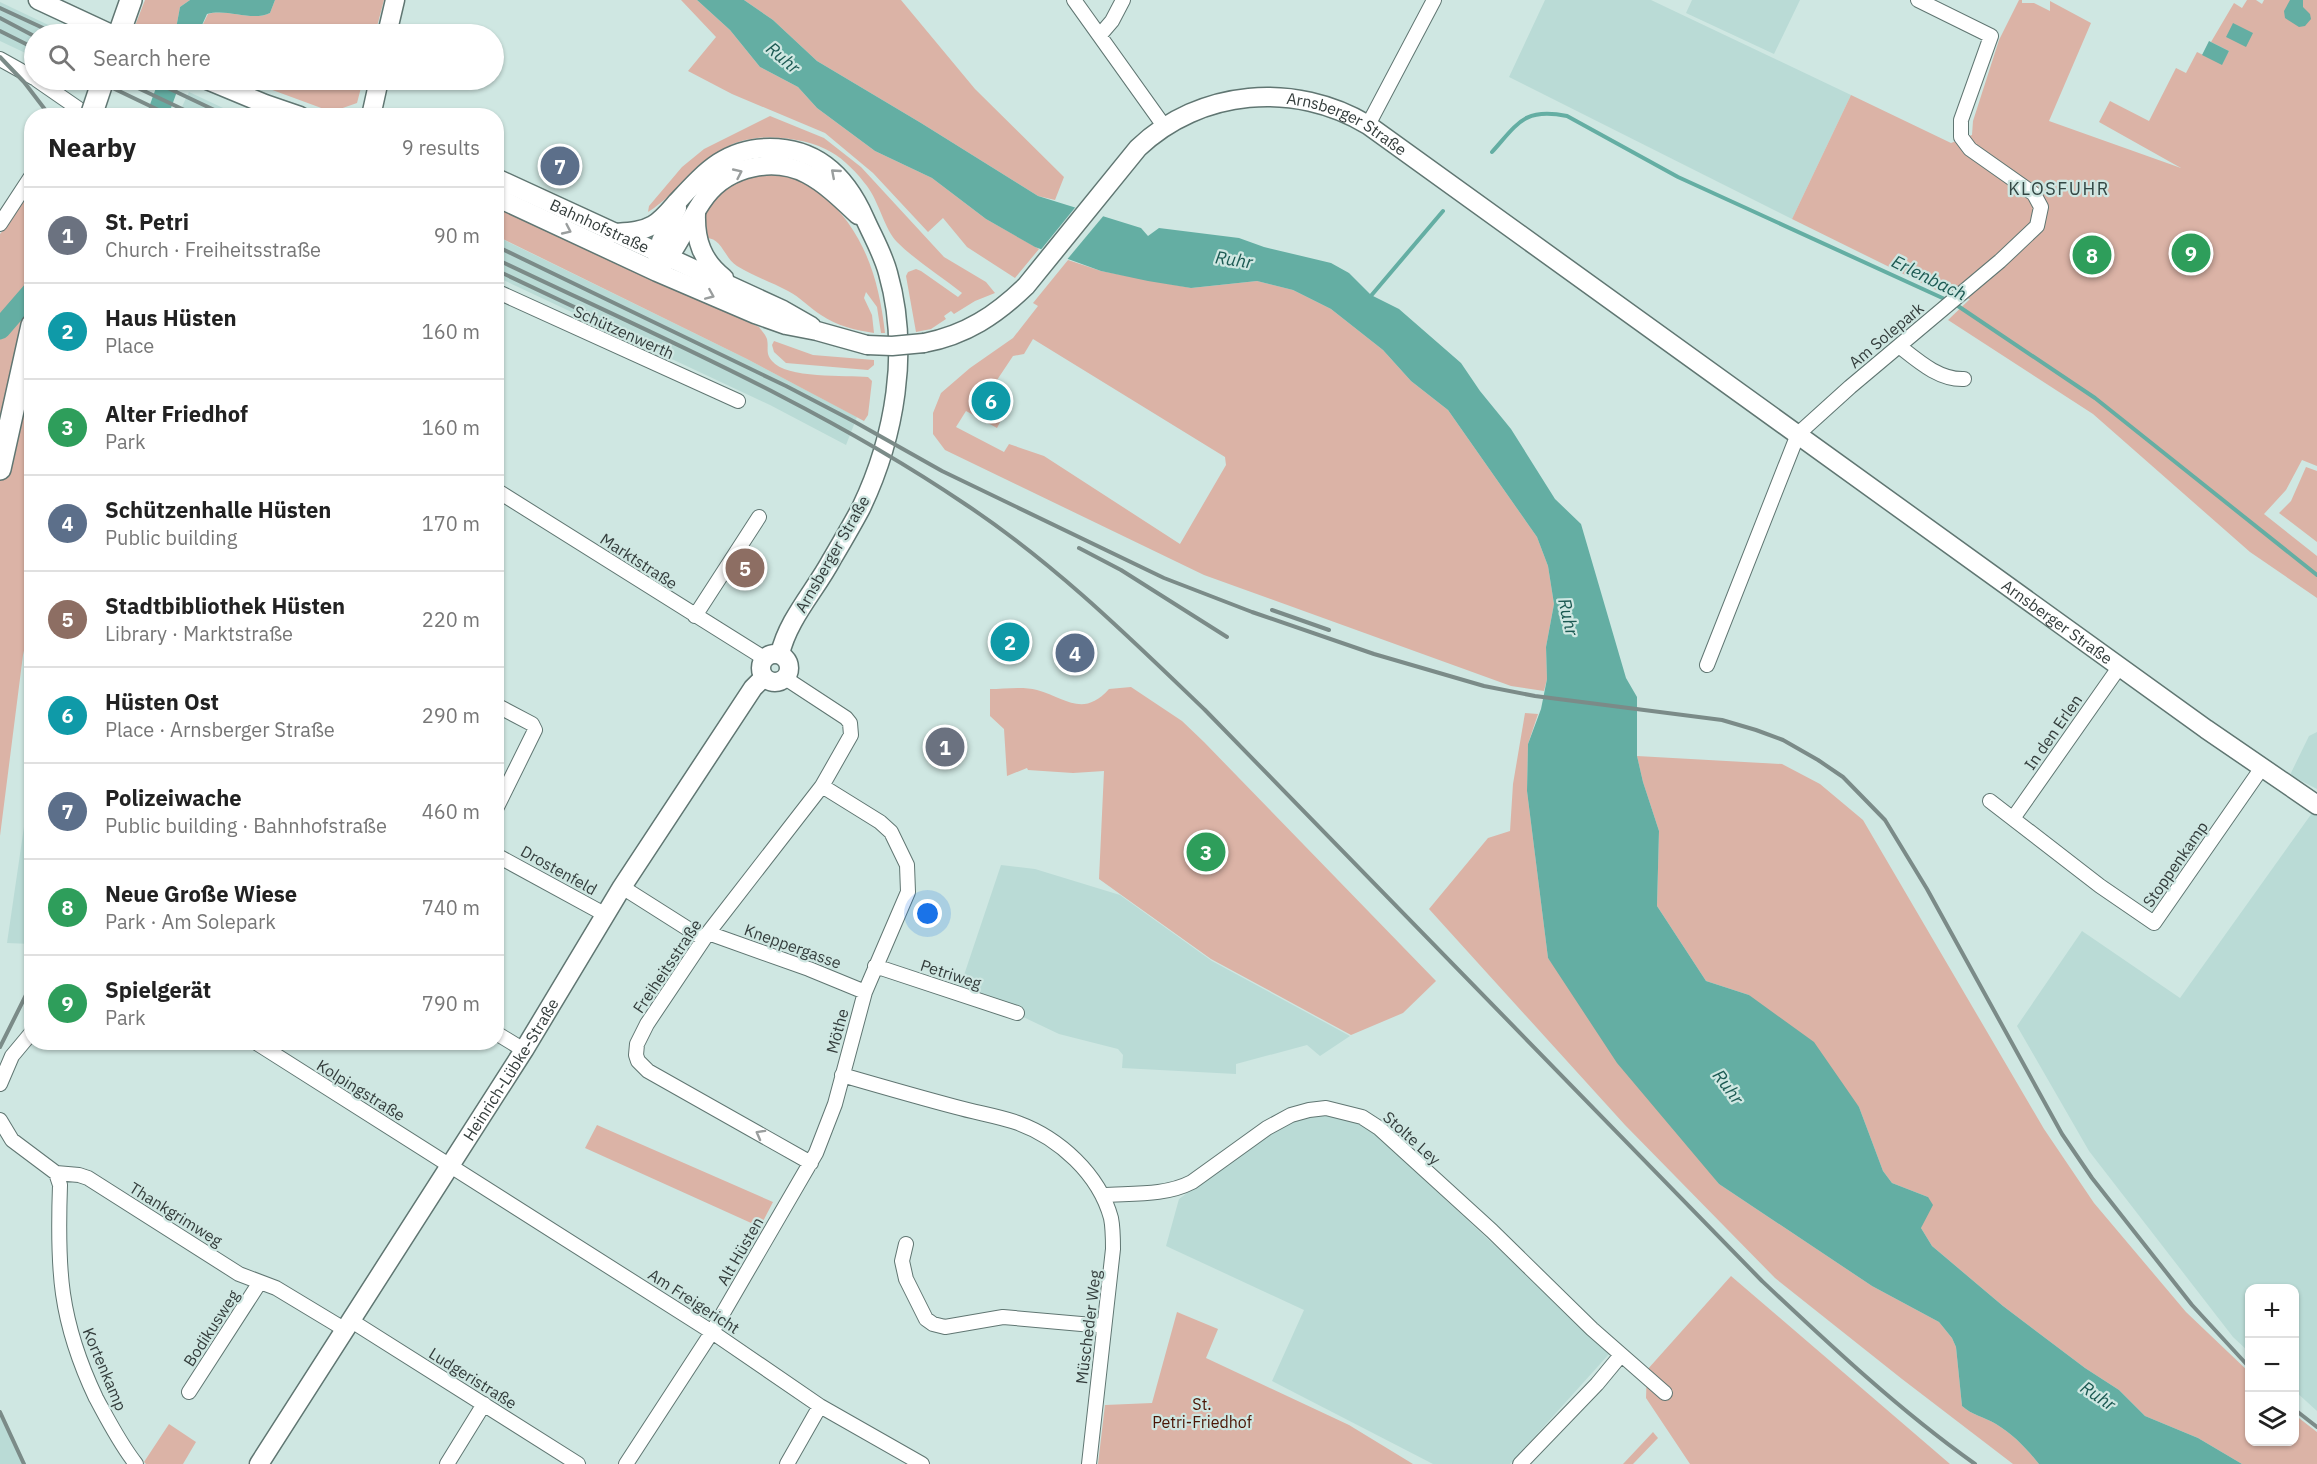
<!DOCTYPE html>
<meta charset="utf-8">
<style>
body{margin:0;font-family:"IBM Plex Sans",sans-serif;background:#f2f2f2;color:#222}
.controls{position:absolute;right:18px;bottom:18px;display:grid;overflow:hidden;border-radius:12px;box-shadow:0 2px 4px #0004}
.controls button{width:54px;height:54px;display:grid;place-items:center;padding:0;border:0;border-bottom:2px solid #e0e0e0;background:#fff;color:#222;font:30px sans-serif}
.you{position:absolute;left:928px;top:914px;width:21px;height:21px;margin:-15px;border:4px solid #fff;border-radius:50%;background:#1a73e8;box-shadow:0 0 0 9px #1a73e833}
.badge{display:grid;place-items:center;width:39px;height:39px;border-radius:50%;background:#1a73e8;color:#fff;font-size:20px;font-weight:700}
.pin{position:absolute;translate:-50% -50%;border:3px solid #fff;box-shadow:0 2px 6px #0006}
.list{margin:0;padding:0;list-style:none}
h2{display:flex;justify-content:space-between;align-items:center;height:78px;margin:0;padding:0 24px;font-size:26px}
h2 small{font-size:20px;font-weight:400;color:#767676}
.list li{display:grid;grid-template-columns:39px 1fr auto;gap:18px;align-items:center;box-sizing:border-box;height:96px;padding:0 24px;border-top:2px solid #e0e0e0}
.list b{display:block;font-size:22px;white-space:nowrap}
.list p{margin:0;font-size:20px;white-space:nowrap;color:#767676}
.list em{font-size:20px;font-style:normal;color:#767676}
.icon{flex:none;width:33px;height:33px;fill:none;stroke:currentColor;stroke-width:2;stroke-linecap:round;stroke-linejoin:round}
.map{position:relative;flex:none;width:2317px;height:1464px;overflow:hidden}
.search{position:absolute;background:#fff;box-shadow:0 2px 4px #0004;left:24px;top:24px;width:480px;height:66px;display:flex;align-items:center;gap:15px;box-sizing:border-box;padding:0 21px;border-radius:33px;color:#767676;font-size:22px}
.panel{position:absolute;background:#fff;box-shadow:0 2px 4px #0004;left:24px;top:108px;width:480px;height:942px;border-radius:24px}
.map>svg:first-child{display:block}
.built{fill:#badbd6}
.green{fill:#dbb3a6;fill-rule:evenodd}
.water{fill:#64aea3}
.pier{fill:#cfe7e2}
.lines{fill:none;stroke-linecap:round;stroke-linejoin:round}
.stream{stroke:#64aea3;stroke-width:4}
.river{stroke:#64aea3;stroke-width:21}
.street-casing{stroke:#607672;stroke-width:16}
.secondary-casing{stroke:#607672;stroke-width:21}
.primary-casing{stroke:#607672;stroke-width:24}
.street{stroke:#fff;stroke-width:14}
.secondary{stroke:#fff;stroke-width:18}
.primary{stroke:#fff;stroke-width:21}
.rail{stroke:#7b8b88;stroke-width:4}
.secondary-bridge-casing{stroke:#607672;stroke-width:21;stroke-linecap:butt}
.primary-bridge-casing{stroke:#607672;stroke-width:24;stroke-linecap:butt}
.secondary-bridge{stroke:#fff;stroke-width:18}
.primary-bridge{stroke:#fff;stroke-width:21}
.oneway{stroke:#9a9e9e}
.labels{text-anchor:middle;stroke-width:4.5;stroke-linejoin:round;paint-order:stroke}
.street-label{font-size:16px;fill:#343d3c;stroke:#cfe7e2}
.park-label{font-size:16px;fill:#4a1504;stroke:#cfe7e2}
.water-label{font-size:18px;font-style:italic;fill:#1c5a53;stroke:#cfe7e2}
.neighbourhood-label{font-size:18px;letter-spacing:1.5px;fill:#334744;stroke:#cfe7e2}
</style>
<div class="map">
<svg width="2317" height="1464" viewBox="0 0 2317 1464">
<rect width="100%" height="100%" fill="#cfe7e2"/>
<path class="built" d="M 1545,0 L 1651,0 L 1851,95 L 1792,219 L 1509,77 Z
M 1692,0 L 1800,0 L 1774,54 L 1686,13 Z
M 0,2 L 61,31 L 68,34 L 34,34 L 34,57 L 0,41 Z
M 189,92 L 238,115 L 178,115 Z
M 496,236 L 747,359 L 857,417 L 846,445 L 770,405 L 497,277 Z
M 2317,732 L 2317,789 L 2290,775 L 2309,736 Z
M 31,779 L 31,944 L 7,943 Z
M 2317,806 L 2317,1411 L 2295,1391 L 2294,1288 L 2250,1288 L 2249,1352 L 2233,1337 L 2089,1151 L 2017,1026 L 2082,931 L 2180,998 Z
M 1001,865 L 1035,869 L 1120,895 L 1212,961 L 1350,1036 L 1320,1056 L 1307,1045 L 1236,1064 L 1236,1074 L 1122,1068 L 1123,1055 L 1118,1049 L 1059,1034 L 960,987 Z
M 1327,1112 L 1359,1119 L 1610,1353 L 1510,1464 L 1433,1464 L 1272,1381 L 1304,1310 L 1166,1246 L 1179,1199 L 1276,1127 L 1300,1117 Z
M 0,1412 L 26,1464 L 0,1464 Z"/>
<path class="green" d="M 145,0 L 190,0 L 180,7 L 175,34 L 140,34 L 133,31 Z
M 275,0 L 384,0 L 375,34 L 198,34 L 208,14 C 228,8 251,22 270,13 Z
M 681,0 L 697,0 L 730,30 L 760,67 L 798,87 L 817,108 L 875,151 L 932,178 L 986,219 L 1039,249 L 1015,278 L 967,247 L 943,218 L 928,232 L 873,173 L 825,133 L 732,94 L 688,71 L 716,37 Z
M 744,0 L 901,0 L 975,89 L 1064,177 L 1055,200 L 1038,196 L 921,123 L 817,61 L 773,20 Z
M 2019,0 L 2022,0 L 2022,3 L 2034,3 L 2050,11 L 2050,1 L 2091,23 L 2049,121 L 2181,168 L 2099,122 L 2110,101 L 2149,121 L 2176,68 L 2186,73 L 2197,52 L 2222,64 L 2229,51 L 2211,42 L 2234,3 L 2242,8 L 2247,0 L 2256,0 L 2262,4 L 2264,0 L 2317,0 L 2317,466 L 2302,460 L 2286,490 L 2264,514 L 2317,556 L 2317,598 L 2250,552 L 2093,414 L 1948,320 L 1970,299 L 1940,292 L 1792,219 L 1851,95 L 1951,143 L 1972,135 L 1973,121 L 1999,40 Z
M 245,80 L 363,80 L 357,103 L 337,110 L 324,109 Z
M 770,116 L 824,138 L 861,167 L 944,257 L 986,282 L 995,293 L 975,301 L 954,314 L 951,311 L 944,316 L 946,319 L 931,329 L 916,332 L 906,276 L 908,272 L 916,269 L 921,271 L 958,297 L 962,293 C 941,276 916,261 897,242 C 885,230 879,202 867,186 C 858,174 844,159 831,152 C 804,136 756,132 729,146 C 692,163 680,192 648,212 L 649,206 L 682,167 L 704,149 Z
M 770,172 C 780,174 792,175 802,179 C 808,182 815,189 820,193 C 864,229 879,279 885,333 L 881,333 L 877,307 L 866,292 L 864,298 L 872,315 L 874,333 C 855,330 837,326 821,315 C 810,308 800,297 788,291 C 771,282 753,276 737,266 C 724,258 722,237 705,238 L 704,214 L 708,206 L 729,184 Z
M 31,192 L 32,616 L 23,655 L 0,836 L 0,234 Z
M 496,208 L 759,327 C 761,330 766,335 767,339 C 769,348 765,353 772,361 C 786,379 846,375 868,377 L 872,381 L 868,415 L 864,421 L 747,359 L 497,236 Z
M 1068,260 L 1101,271 L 1191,288 L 1257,281 L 1293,290 L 1331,309 L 1383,350 L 1411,381 L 1448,410 L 1537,537 L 1548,566 L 1554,604 L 1546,647 L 1547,679 L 1544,691 L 1511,686 L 1204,575 L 945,450 L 933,434 L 933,413 L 941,393 L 970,368 L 1013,338 L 1038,306 L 1033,303 ZM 1033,339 L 1225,457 L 1226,465 L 1180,544 L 1044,456 L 1009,444 L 1004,452 L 956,427 L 966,411 L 997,428 L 1012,399 L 1009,393 L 995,383 L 1013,356 L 1024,354 Z
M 774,341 L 813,355 L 874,360 L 874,365 L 868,370 L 786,363 L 774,352 L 772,345 Z
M 2306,467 L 2317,471 L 2317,542 L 2279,513 L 2291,501 Z
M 1131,687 L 1182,721 L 1204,742 L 1436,981 L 1403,1013 L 1351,1035 L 1211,959 L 1099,879 L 1104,771 L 1073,773 L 1028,770 L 1027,768 L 1007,776 L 1004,729 L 990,716 L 990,689 C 1004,689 1023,686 1037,690 C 1066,698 1083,718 1109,689 Z
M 1525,713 L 1538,714 L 1528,744 L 1527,791 L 1548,958 L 1719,1184 L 1872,1286 L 1939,1322 L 1952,1338 L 1956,1347 L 1962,1406 C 1972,1415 1984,1417 1996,1424 C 2014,1435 2026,1448 2039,1464 L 2013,1464 L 1902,1379 L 1775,1278 L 1625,1125 L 1429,909 L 1488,838 L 1510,831 L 1513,784 Z
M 1637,756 L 1782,764 L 1820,784 L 1863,820 L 2044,1129 L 2094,1203 L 2186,1312 L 2249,1372 L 2250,1442 L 2294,1442 L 2295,1415 L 2317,1432 L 2317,1464 L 2242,1464 L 2198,1438 L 2145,1416 L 2119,1390 L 2085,1368 L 2003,1306 L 1932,1246 L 1921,1228 L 1928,1197 L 1892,1183 L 1883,1171 L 1859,1107 L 1749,995 L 1706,981 L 1657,906 L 1659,831 L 1643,782 Z
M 597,1125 L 773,1202 L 760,1227 L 585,1148 Z
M 1731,1276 L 1950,1464 L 1690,1464 L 1646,1398 L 1647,1370 Z
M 1177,1312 L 1218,1329 L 1206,1358 L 1349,1425 L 1413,1464 L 1098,1464 L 1105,1405 L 1152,1403 Z
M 169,1424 L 196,1442 L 183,1464 L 146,1464 L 144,1462 Z
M 1653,1432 L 1658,1438 L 1633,1464 L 1623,1464 Z"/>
<path class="water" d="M 190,0 L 275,0 L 270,13 C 251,22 228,8 207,14 L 198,34 L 175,34 L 180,7 Z
M 697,0 L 744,0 L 773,20 L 817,61 L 921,123 L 1038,196 L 1141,228 L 1148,236 L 1159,228 L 1239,238 L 1264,247 L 1331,263 L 1349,273 L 1371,295 L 1399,309 L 1461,363 L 1480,391 L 1511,429 L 1555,499 L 1581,524 L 1626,678 L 1637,697 L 1637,756 L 1643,782 L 1659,831 L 1657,906 L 1706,981 L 1749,995 L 1814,1042 L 1859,1107 L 1883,1171 L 1892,1183 L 1928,1197 L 1933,1205 L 1921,1228 L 1932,1246 L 2003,1306 L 2085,1368 L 2119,1390 L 2145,1416 L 2198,1438 L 2242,1464 L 2039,1464 C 2026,1448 2014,1435 1996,1424 C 1984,1417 1972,1415 1962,1406 L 1956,1347 L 1952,1338 L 1939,1322 L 1872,1286 L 1719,1184 L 1617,1063 L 1548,958 L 1527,791 L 1528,744 L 1541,709 L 1547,679 L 1546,647 L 1554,604 L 1548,566 L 1537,537 L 1448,410 L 1411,381 L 1383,350 L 1331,309 L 1293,290 L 1257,281 L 1191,288 L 1148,281 L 1101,271 L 1035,247 L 986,219 L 932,178 L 875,151 L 817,108 L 798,87 L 760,67 L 730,30 Z
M 2290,0 L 2303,0 L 2303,7 L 2310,14 L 2311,19 L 2305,26 L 2299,27 L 2285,18 L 2284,11 Z
M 2233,23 L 2253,33 L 2246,47 L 2226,37 Z
M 2209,41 L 2229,51 L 2222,65 L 2202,55 Z"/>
<path class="pier" d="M 1078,204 L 1105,214 L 1065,262 L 1039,252 Z"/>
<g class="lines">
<path class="stream" d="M 1492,152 C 1518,123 1525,107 1567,116 L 1678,177 L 1949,301
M 1370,297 L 1443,211
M 1955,304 L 2095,398 L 2317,575"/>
<path class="river" d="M 157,116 L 170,80
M 0,329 L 32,292"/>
<g class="street-casing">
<path id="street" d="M 1074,0 L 1164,126
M 1100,35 L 1112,21 L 1123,0
M 0,59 L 34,78
M 37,80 L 89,116
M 1368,125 L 1434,0
M 0,224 L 32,175
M 496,291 L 738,401
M 1899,346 C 1918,361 1939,380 1964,379
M 496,490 L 764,658
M 695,616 L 759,517
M 1707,665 L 1798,434 L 1850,387 L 2000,261 L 2037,226 L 2041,207 L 2034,194 L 1970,149 L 1961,137 L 1961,120 L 1991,36 L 1918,0
M 785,678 L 846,718 L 850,723 L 851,735 L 822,786 L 708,933 L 647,1024 L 637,1044 L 636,1055 L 638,1061 L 648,1071 L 811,1163
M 496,705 L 532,724 L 535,730 L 496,809
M 1990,801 L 2100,886 L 2154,923 L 2261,769
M 2014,817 L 2120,666
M 496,855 L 606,915
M 622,887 L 704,939
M 708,933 L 809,969 L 865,992
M 875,966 L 1017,1013
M 496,1033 L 524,1050
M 255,1042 L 712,1332 L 820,1406 L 922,1464
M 842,1075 C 880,1086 918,1097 956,1107 C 977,1113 998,1116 1018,1123 C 1059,1138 1099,1174 1111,1218 C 1113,1228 1113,1239 1113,1249 L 1089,1464
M 0,1084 L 12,1056 L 32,1032
M 0,1120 L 12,1140 L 56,1173 L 79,1175 L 88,1178 L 239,1274 L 276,1288 L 344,1329
M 56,1173 L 60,1185 C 57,1269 59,1320 96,1398 C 108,1420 120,1444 136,1464
M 1102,1195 C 1132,1193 1165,1196 1192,1182 L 1267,1128 L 1291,1115 L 1309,1110 L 1326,1108 L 1362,1117 L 1379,1128 L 1492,1231 L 1592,1329 L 1665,1393
M 906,1244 L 902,1261 L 906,1279 L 926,1319 L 933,1324 L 945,1327 L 1003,1317 L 1104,1326
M 350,1320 L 578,1464
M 189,1392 L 260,1282
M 447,1464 L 484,1404
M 626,1464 L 712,1332 L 816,1153 L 835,1104 L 865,992 L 908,892 L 907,865 L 891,832 L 880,822 L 822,786
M 787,1464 L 820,1406
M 1520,1464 L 1597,1384 L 1621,1355"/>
</g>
<g class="secondary-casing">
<g id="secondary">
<path d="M 38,0 L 111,34"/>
<path d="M 387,34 L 395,0"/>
<path d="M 207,80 L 265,104 L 300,116"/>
<path d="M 371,116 L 379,80"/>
<path id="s1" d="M 496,178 L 783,310 L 811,326"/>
<path d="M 496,197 L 657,272 L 755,314 L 786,325 L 817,331 L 867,345"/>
<path d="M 696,213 C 695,240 702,261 724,278"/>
<path d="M 613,233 C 626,232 641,232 653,225 C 662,220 669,211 676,203 C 704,173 725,148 770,148 C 819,148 847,178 865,219 C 873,237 883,254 888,273 C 910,350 895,437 861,508 C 852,525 842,542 832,559 C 815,591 788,619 780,654"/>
<path d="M 657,264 L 661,241 L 677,208"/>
<path d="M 662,266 C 680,245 689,218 706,196 C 729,166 774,157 807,174 C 826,184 842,200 858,215"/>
<path id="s2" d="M 924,343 C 966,335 996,315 1026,286 L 1138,148 C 1200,89 1295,81 1368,125 L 2206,729 L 2317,805"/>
<circle cx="775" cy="668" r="14"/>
<path id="s3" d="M 259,1464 L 524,1050 L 622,887 L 753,688 L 764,677"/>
</g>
</g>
<g class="primary-casing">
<path id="primary" d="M 119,34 L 131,0
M 0,469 L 32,325"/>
</g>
<use href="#street" class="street"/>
<use href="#secondary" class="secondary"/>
<use href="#primary" class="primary"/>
<path class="rail" d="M 0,8 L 56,34
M 0,18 L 34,36
M 0,31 L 34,48
M 0,57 L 24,82 L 50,116
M 96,80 L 171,116
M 121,80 L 197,116
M 151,80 L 227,116
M 496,246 L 786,386 L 855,422 L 942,471 L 1164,578 L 1252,612 L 1374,654 L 1484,686 L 1535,696 L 1722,720 L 1756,730 L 1783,740 L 1818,760 L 1843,777 L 1885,820 L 1927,889 L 2062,1134 L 2092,1178 L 2192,1305 L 2250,1368
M 496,259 C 655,335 819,405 965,504 C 1054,563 1129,637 1205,710 L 1762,1281 C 1830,1345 1899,1410 1975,1464
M 496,270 L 659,347
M 1079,548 L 1121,570 L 1227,637
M 1272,610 L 1329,630
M 0,1047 L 32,983
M 2294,1409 L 2317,1427
M 0,1412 L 24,1464"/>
<g class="secondary-bridge-casing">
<path id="secondary-bridge" d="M 867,345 L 892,346 L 924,343"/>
</g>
<g class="primary-bridge-casing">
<path id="primary-bridge" d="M 91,116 L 103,80"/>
</g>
<use href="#secondary-bridge" class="secondary-bridge"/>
<use href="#primary-bridge" class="primary-bridge"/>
</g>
<defs><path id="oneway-chevron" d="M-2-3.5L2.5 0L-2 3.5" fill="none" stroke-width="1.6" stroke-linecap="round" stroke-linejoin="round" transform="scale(1.5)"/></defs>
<g class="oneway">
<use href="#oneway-chevron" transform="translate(738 173) rotate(-25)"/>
<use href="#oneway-chevron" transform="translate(835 173) rotate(-139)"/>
<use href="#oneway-chevron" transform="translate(567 230) rotate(25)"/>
<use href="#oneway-chevron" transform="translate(710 295) rotate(23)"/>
<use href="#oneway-chevron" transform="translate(760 1134) rotate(-151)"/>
</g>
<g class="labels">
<g class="street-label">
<text dy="6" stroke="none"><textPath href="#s2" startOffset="524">Arnsberger Straße</textPath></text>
<text dy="6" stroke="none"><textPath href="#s1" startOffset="114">Bahnhofstraße</textPath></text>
<text transform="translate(624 332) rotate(24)" y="6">Schützenwerth</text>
<text transform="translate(1886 335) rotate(-40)" y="6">Am Solepark</text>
<text transform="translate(832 554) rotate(-60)" y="6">Arnsberger Straße</text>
<text transform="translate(639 561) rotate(33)" y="6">Marktstraße</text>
<text dy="6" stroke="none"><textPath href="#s2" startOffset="1394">Arnsberger Straße</textPath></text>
<text transform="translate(2053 732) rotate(-55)" y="6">In den Erlen</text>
<text transform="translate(2175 864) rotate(-55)" y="6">Stoppenkamp</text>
<text transform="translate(559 870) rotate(29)" y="6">Drostenfeld</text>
<text transform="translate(793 946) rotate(20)" y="6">Kneppergasse</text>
<text transform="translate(667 966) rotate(-56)" y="6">Freiheitsstraße</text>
<text transform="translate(951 974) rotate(18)" y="6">Petriweg</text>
<text transform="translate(837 1031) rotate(-75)" y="6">Möthe</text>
<text dy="6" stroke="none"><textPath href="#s3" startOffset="468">Heinrich-Lübke-Straße</textPath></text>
<text transform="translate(361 1090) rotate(32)" y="6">Kolpingstraße</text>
<text transform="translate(1412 1138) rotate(42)" y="6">Stolte Ley</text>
<text transform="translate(176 1214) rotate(32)" y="6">Thankgrimweg</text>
<text transform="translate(740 1251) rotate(-60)" y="6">Alt Hüsten</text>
<text transform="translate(694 1301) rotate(33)" y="6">Am Freigericht</text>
<text transform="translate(1088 1327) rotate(-83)" y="6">Müscheder Weg</text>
<text transform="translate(211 1328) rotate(-57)" y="6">Bodikusweg</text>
<text transform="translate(105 1369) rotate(67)" y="6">Kortenkamp</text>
<text transform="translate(473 1378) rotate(32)" y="6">Ludgeristraße</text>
</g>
<g class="park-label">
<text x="1202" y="1410">St.<tspan x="1202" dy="18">Petri-Friedhof</tspan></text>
</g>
<g class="water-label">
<text transform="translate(783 58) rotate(40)" y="6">Ruhr</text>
<text transform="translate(1234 260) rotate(8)" y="6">Ruhr</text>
<text transform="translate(1929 278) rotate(26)" y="6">Erlenbach</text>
<text transform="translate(1568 617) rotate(77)" y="6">Ruhr</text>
<text transform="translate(1728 1087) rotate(53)" y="6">Ruhr</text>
<text transform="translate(2098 1396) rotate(34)" y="6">Ruhr</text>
</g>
<g class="neighbourhood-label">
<text x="2059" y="195">KLOSFUHR</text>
</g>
</g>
</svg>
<div class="controls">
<button>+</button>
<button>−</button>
<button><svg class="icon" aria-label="layers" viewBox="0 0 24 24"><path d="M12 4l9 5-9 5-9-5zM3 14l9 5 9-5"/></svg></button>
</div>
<div class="you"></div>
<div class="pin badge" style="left:945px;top:747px;background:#6b7280">1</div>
<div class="pin badge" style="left:1010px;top:642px;background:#0f9aa8">2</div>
<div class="pin badge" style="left:1206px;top:852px;background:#2e9e5b">3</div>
<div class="pin badge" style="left:1075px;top:653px;background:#5c6f8a">4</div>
<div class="pin badge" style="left:745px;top:568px;background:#8d6e63">5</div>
<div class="pin badge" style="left:991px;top:401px;background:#0f9aa8">6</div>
<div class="pin badge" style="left:560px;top:166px;background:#5c6f8a">7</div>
<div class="pin badge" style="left:2092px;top:255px;background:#2e9e5b">8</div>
<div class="pin badge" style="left:2191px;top:253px;background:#2e9e5b">9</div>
<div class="search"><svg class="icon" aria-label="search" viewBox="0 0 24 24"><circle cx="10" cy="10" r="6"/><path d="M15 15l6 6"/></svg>Search here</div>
<section class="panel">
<h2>Nearby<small>9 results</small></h2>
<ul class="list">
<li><span class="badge" style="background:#6b7280">1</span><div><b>St. Petri</b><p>Church · Freiheitsstraße</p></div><em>90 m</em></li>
<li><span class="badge" style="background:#0f9aa8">2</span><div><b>Haus Hüsten</b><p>Place</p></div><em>160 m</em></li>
<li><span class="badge" style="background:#2e9e5b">3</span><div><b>Alter Friedhof</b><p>Park</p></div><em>160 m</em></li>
<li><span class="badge" style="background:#5c6f8a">4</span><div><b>Schützenhalle Hüsten</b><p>Public building</p></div><em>170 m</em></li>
<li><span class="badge" style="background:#8d6e63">5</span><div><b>Stadtbibliothek Hüsten</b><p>Library · Marktstraße</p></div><em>220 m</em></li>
<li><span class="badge" style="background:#0f9aa8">6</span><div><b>Hüsten Ost</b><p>Place · Arnsberger Straße</p></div><em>290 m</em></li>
<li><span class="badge" style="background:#5c6f8a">7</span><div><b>Polizeiwache</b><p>Public building · Bahnhofstraße</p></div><em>460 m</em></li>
<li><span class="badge" style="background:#2e9e5b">8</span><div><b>Neue Große Wiese</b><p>Park · Am Solepark</p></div><em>740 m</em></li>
<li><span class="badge" style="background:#2e9e5b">9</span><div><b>Spielgerät</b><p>Park</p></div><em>790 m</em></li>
</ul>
</section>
</div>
